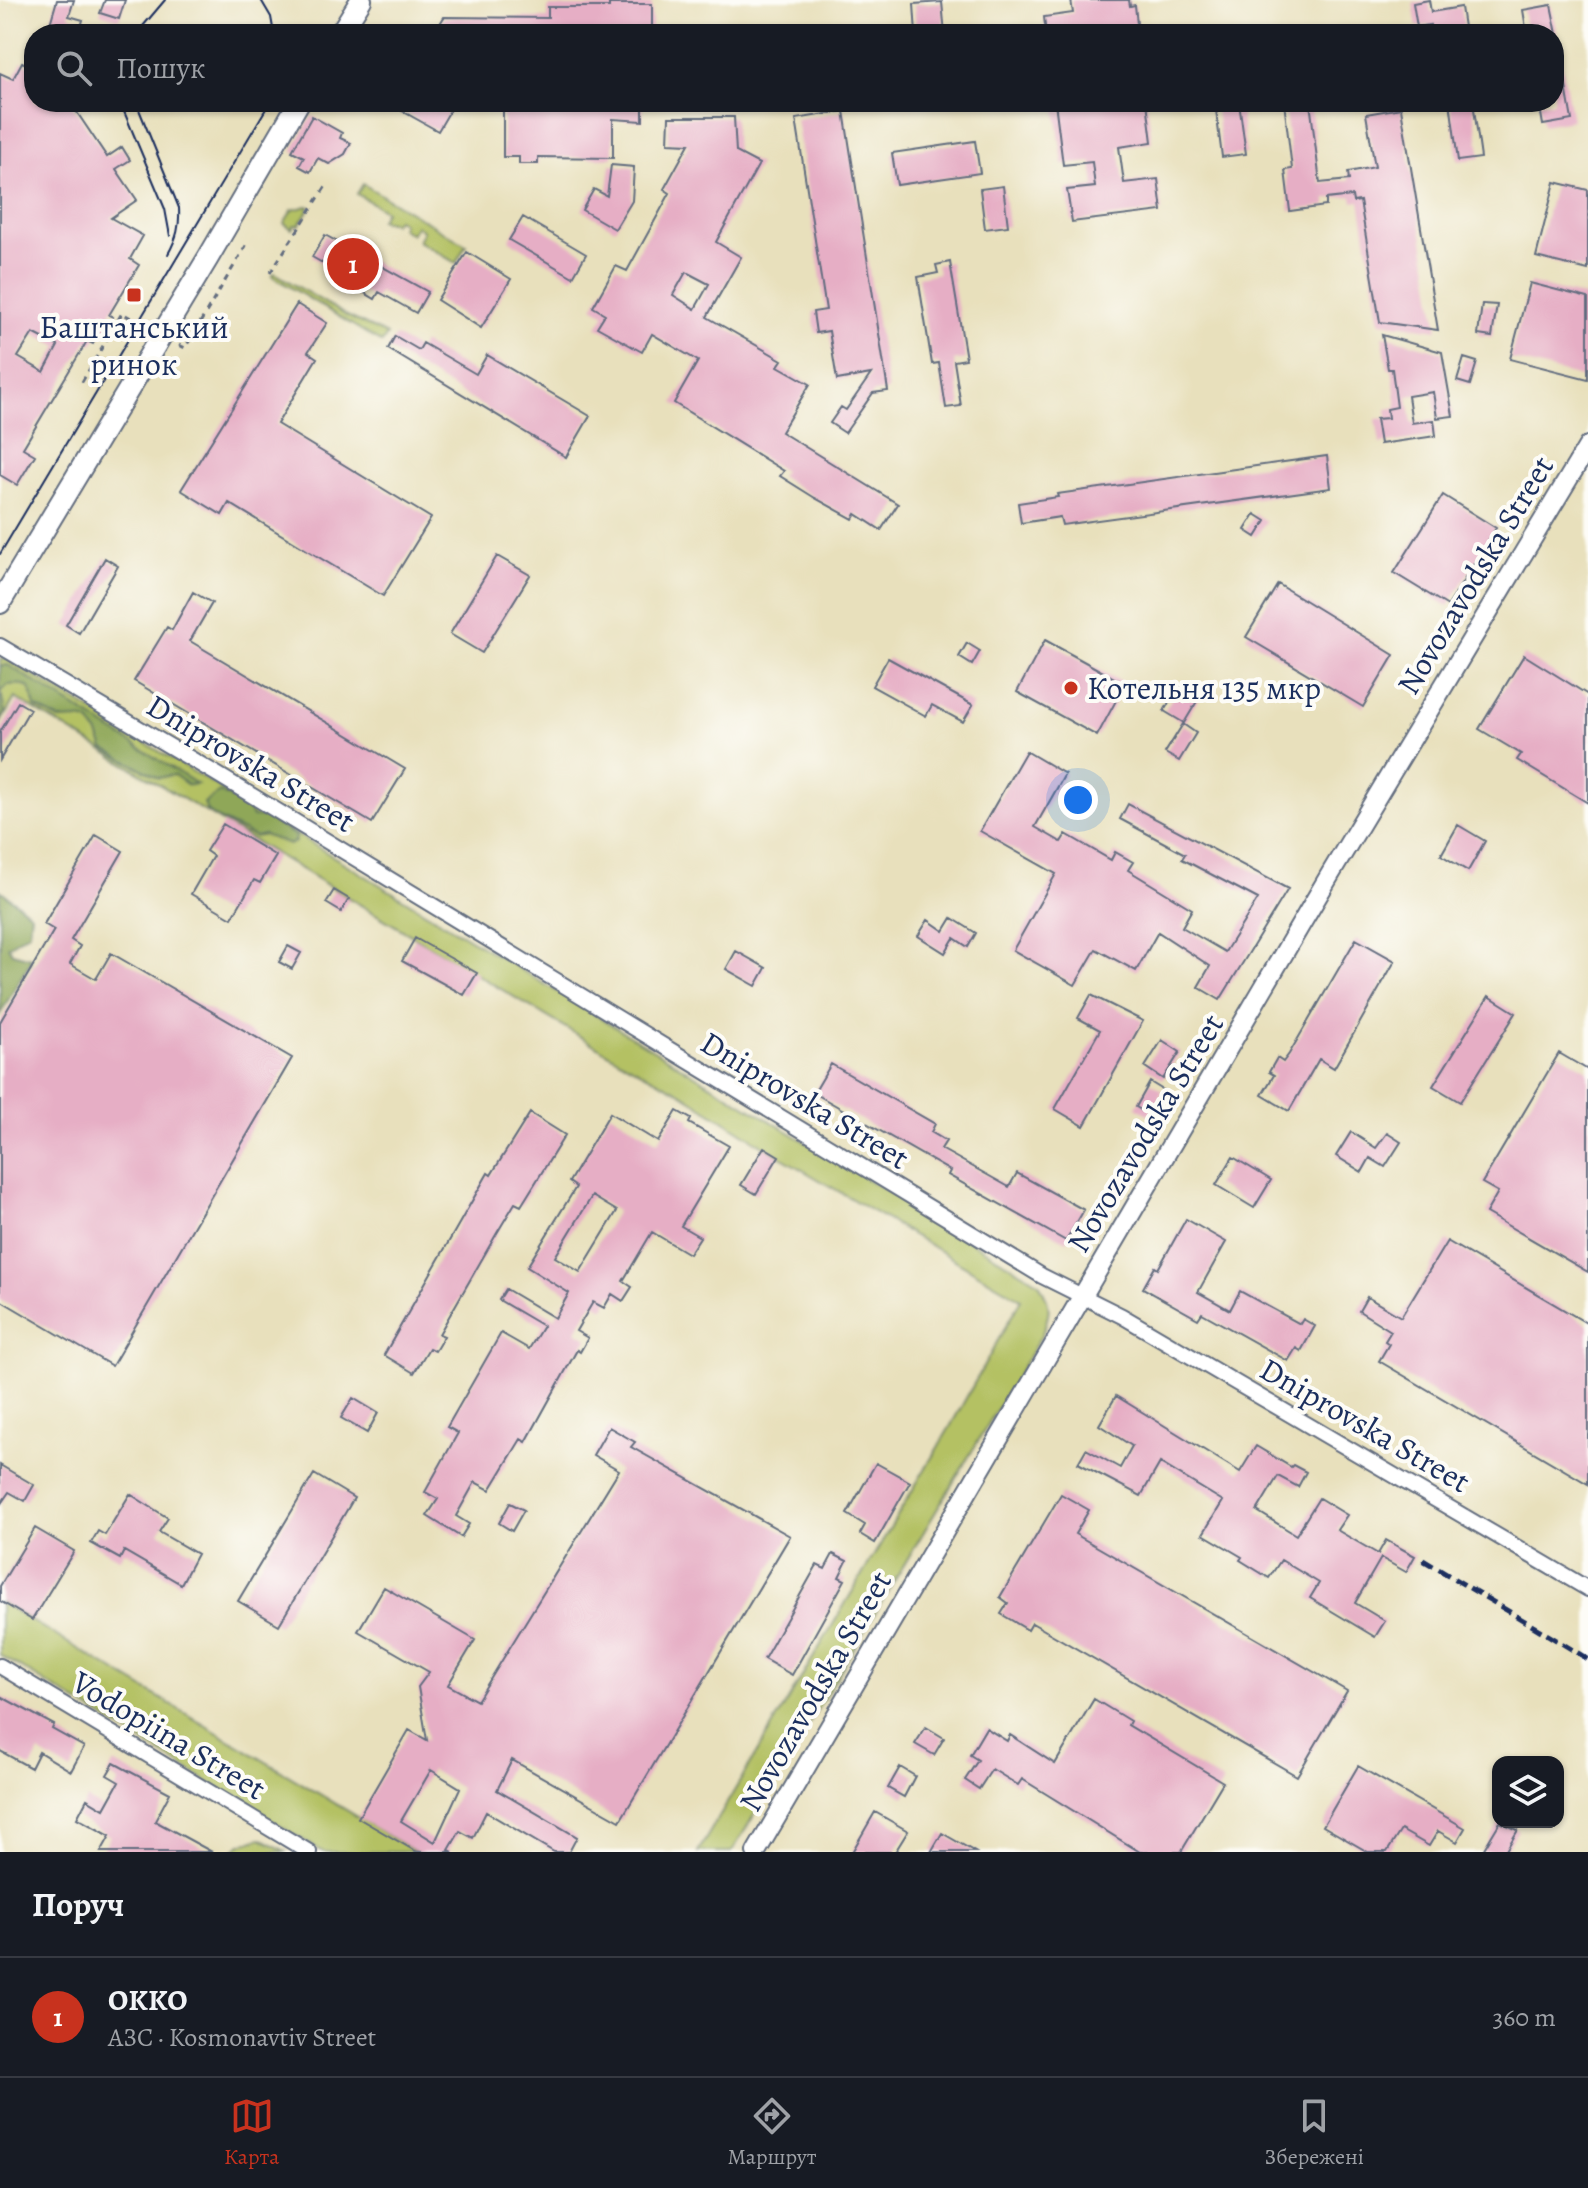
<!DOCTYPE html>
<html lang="uk">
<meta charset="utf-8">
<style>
body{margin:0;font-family:Alegreya,serif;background:#20242c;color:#f1f3f6}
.controls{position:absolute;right:24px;bottom:24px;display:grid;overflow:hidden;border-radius:16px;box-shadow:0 2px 6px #0004}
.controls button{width:72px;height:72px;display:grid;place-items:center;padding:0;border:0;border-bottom:2px solid #363941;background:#171b24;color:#f1f3f6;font:40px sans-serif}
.you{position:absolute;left:1078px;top:800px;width:28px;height:28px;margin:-20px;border:6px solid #fff;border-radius:50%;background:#1a73e8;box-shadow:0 0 0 12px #1a73e833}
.badge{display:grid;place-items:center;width:52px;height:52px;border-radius:50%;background:#c8321e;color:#fff;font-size:26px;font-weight:700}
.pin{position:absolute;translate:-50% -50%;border:4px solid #fff;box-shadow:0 2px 8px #0006}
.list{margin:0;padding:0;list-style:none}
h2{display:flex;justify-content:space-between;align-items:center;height:104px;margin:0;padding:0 32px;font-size:34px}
h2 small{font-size:26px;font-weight:400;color:#9ea1a6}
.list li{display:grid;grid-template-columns:52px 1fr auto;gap:24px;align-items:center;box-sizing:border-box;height:120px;padding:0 32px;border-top:2px solid #363941}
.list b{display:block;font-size:30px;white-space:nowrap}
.list p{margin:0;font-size:26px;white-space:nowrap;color:#9ea1a6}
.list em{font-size:26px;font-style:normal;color:#9ea1a6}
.icon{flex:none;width:44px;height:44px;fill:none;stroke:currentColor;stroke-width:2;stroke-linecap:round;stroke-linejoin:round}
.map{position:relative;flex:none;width:1588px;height:1852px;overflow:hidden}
.search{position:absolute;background:#171b24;box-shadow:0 2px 6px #0004;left:24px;right:24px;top:24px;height:88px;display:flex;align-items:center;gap:20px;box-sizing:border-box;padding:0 28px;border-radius:32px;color:#9ea1a6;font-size:30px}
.sheet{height:224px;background:#171b24}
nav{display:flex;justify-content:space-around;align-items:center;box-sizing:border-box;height:112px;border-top:2px solid #363941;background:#171b24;font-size:22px;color:#9ea1a6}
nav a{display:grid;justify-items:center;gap:4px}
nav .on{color:#c8321e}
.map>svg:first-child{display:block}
.green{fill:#b4c163;stroke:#687860;stroke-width:2}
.forest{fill:#8fa759;stroke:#556b5c;stroke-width:2}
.building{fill:#e6aec5;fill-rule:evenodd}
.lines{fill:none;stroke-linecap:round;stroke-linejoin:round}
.minor-casing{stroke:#636d7f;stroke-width:18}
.tertiary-casing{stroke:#636d7f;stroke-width:22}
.secondary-casing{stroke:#636d7f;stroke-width:24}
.path{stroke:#636d7f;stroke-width:3;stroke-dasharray:6 6;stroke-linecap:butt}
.minor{stroke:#fff;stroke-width:14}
.tertiary{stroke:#fff;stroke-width:18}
.secondary{stroke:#fff;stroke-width:20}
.tram{stroke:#1b2f5e;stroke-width:2}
.rail{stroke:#1b2f5e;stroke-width:5;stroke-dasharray:12 6;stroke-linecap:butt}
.poi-dot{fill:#c8321e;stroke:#fdfcf7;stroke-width:3}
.labels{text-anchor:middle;stroke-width:8;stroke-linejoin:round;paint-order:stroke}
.poi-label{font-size:32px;fill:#1b2f5e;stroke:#fdfcf7}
.street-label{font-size:32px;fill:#1b2f5e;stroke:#fdfcf7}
</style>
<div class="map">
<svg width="1588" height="1852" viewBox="0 0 1588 1852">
<rect width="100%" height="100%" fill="#fdfcf7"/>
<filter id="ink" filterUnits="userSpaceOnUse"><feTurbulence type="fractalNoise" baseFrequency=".0125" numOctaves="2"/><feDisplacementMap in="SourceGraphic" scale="16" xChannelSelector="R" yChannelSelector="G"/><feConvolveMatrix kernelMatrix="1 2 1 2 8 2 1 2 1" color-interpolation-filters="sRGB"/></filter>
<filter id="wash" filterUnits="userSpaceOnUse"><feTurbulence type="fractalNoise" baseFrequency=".006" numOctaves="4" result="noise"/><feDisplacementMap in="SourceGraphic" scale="32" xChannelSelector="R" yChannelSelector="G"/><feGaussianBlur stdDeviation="1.8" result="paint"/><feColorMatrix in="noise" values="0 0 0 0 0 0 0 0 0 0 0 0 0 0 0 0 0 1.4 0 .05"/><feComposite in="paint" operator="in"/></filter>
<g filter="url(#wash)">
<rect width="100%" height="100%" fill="#e8e0bc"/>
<path class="green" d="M 363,184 L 466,245 L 456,263 L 418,241 L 423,231 L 416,226 L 411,234 L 401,228 L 403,223 L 397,219 L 394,223 L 380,220 L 385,211 L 357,194 Z
M 307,206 L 310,207 L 299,225 L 294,225 L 292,229 L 284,223 L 292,210 Z
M 275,273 L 347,316 L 387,335 L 382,343 L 272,276 Z
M 0,659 L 8,660 L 1039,1283 C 1052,1306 1051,1312 1041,1336 L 732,1852 L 698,1852 L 950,1427 L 1021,1299 L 779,1156 L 681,1093 L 621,1061 L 15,698 L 0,724 Z
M 0,1602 L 416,1852 L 323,1852 L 0,1655 Z
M 261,1838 L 287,1852 L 236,1852 L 234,1850 L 241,1844 Z"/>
<path class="forest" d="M 8,665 L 197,784 L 188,785 L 174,775 L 159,778 L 104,749 L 97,732 L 88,721 L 79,719 L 60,720 L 35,707 C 29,689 34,682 8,685 L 1,692 L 5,713 L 0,721 L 0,666 Z
M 220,792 L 245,805 L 253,817 L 263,817 L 296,836 L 295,842 L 289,845 L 264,835 L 255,837 L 218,819 L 207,811 L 204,803 Z
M 0,890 L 31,914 L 29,932 L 8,946 L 12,953 L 31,958 L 30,962 L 0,1014 Z"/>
<g id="blocks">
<path class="building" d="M 57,0 L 74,0 L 69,16 L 83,20 L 79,34 L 47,34 Z
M 105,0 L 125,0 L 119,19 L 100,13 Z
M 1071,0 L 1129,0 L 1130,6 L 1135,5 L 1138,34 L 1046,34 L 1044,17 L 1073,13 Z
M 1429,0 L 1431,12 L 1461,7 L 1465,34 L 1431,34 L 1430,25 L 1417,27 L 1413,3 Z
M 942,2 L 945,34 L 916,34 L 914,4 Z
M 609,4 L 652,4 L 652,34 L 434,34 L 444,17 L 548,18 L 548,7 L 609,7 Z
M 1551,5 L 1557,34 L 1527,34 L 1523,10 Z
M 1554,59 L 1561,59 L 1572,120 L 1543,125 L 1539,102 L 1554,102 Z
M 22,62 L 34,68 L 34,102 L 70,102 L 107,157 L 122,147 L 130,160 L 116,169 L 137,200 L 111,218 L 143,236 L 130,259 L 139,265 L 109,315 L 113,317 L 102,336 L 98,334 L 93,344 L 87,341 L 23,448 L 35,455 L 17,485 L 0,475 L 0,73 L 13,79 ZM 33,333 L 58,346 L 44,372 L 18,357 Z
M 386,102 L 455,102 L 438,131 Z
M 503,102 L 613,102 L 613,106 L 643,108 L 643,121 L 613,119 L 613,158 L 538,157 L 538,164 L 519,164 L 519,157 L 503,157 Z
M 1055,102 L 1147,102 L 1152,142 L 1119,147 L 1124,183 L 1158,179 L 1162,211 L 1072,222 L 1067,190 L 1095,187 L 1092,162 L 1063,165 Z
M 1215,102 L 1239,102 L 1246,154 L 1222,157 Z
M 1284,102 L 1310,102 L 1320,183 L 1349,180 L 1348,172 L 1375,167 L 1366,114 L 1401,108 L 1438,330 L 1380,322 L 1360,201 L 1353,202 L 1352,196 L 1326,199 L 1326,206 L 1290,211 L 1285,170 L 1292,169 Z
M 1450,102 L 1473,102 L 1481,158 L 1458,161 Z
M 844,111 L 888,391 L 873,393 L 845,433 L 830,423 L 841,407 L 846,410 L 871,374 L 837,380 L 829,331 L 816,333 L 813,312 L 826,310 L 796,119 Z
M 312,116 L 342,133 L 340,138 L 351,143 L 345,154 L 329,164 L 318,158 L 310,172 L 299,166 L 304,157 L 292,151 Z
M 669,117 L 734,117 L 736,152 L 759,164 L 716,242 L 741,257 L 707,317 L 782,360 L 778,366 L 810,384 L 781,432 L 898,504 L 881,530 L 856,514 L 853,519 L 815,498 L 780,476 L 784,471 L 674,403 L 698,361 L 652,334 L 642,352 L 597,327 L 605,314 L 593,307 L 616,266 L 627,271 L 670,193 L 664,189 L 689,144 L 668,143 ZM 686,272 L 709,284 L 695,309 L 673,295 Z
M 975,141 L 980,173 L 897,185 L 892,153 Z
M 611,165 L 634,167 L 632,201 L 615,229 L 582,210 L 594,189 L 607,196 Z
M 1555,182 L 1588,190 L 1588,270 L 1536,257 Z
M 1003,186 L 1008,226 L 985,229 L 980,189 Z
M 523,217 L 586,254 L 573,277 L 509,240 Z
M 325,235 L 428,292 L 416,313 L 379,292 L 375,299 L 355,287 L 357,283 L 312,257 Z
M 467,252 L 511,279 L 481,328 L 437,300 Z
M 950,262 L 966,359 L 954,361 L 961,406 L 946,408 L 939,363 L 932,364 L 918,277 L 938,273 L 936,265 Z
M 1530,283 L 1588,298 L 1588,379 L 1510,359 Z
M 297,304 L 327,323 L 308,352 L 317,358 L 277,424 L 431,518 L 383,596 L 229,503 L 222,515 L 181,490 Z
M 1482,304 L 1497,305 L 1492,337 L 1478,335 Z
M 1382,335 L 1442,352 L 1453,416 L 1437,418 L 1433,392 L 1408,396 L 1412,423 L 1434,420 L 1436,436 L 1380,444 L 1376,419 L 1388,418 L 1387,409 L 1397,407 L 1392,369 L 1388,369 Z
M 395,336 L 419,350 L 423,343 L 476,374 L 487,355 L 590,416 L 566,457 L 388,349 Z
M 1464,358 L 1477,362 L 1470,385 L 1457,381 Z
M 1327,456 L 1331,488 L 1062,525 L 1060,517 L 1021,523 L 1018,503 L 1058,497 L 1057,494 Z
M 1443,495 L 1496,528 L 1448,606 L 1394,573 Z
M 1255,514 L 1266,521 L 1256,537 L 1245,530 Z
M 497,556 L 530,575 L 482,653 L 450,634 Z
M 105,558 L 118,566 L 79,633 L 66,625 Z
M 1278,584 L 1394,655 L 1363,707 L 1246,637 Z
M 193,592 L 212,603 L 190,641 L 405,769 L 372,823 L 134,681 L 167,627 L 172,630 Z
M 1045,640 L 1125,684 L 1097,736 L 1017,692 Z
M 967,643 L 980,651 L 972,665 L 959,657 Z
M 1524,655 L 1588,695 L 1588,803 L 1517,760 L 1521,754 L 1479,729 Z
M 888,658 L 973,705 L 963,722 L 932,705 L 926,716 L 872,686 Z
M 1179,686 L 1199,698 L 1184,723 L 1164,711 Z
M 18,702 L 30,709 L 0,760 L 0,732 Z
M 1183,724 L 1196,733 L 1179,761 L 1165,753 Z
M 1026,751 L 1065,774 L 1035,827 L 1061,842 L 1066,834 L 1111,860 L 1115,852 L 1133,862 L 1128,870 L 1192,909 L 1182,927 L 1225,952 L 1258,899 L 1182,859 L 1185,854 L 1120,819 L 1128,804 L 1288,889 L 1220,1000 L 1198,987 L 1210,966 L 1158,932 L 1136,971 L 1096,949 L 1075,985 L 1013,950 L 1056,874 L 980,831 Z
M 223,824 L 276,856 L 260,883 L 254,880 L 232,918 L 191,894 L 213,856 L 206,851 Z
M 1458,825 L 1485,841 L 1468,871 L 1441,855 Z
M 96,835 L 123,851 L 71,940 L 80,946 L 70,964 L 96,979 L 111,953 L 292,1058 L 112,1366 L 0,1300 L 0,1022 L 54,930 L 44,924 Z
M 334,890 L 349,899 L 341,912 L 326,903 Z
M 952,918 L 976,933 L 968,947 L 954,938 L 945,953 L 918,936 L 928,920 L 944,931 Z
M 415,938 L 477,973 L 464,995 L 402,961 Z
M 1356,939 L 1395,961 L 1334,1068 L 1319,1059 L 1289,1111 L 1262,1095 L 1274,1075 L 1269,1072 L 1277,1058 L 1283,1062 L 1289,1054 Z
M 288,946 L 301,953 L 292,969 L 279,962 Z
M 736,951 L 766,968 L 756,986 L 726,969 Z
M 1091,995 L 1143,1021 L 1084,1126 L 1055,1109 L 1100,1030 L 1078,1018 Z
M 1489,996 L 1516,1013 L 1460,1102 L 1433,1086 Z
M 1162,1040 L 1180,1052 L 1163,1079 L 1145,1067 Z
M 1559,1053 L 1588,1070 L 1588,1272 L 1486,1213 L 1498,1192 L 1482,1183 Z
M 831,1064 L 935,1124 L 931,1132 L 946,1141 L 941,1149 L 1009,1187 L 1017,1173 L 1084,1210 L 1066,1241 L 948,1175 L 950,1171 L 814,1093 Z
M 1150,1082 L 1163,1090 L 1149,1115 L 1136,1107 Z
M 677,1111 L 691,1119 L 689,1123 L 729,1146 L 681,1226 L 700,1237 L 689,1254 L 652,1232 L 623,1281 L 632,1287 L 623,1301 L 612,1294 L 604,1308 L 593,1302 L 576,1331 L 588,1338 L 580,1352 L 577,1350 L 526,1442 L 521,1439 L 490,1490 L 475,1482 L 456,1516 L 469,1524 L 461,1537 L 427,1516 L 438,1499 L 425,1492 L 458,1433 L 447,1427 L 501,1333 L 529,1349 L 543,1326 L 499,1300 L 506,1289 L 555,1318 L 569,1293 L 527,1267 L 576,1187 L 569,1182 L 610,1113 L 658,1142 ZM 592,1196 L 617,1211 L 580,1272 L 555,1257 Z
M 530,1113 L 565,1135 L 521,1206 L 515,1203 L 497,1233 L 439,1334 L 444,1336 L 435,1351 L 429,1348 L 414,1373 L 384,1355 L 488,1173 L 491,1175 Z
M 1351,1132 L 1376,1148 L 1387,1133 L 1401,1142 L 1385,1167 L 1370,1158 L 1362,1172 L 1336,1156 Z
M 764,1147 L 779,1156 L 756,1194 L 741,1185 Z
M 1233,1157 L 1271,1180 L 1254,1208 L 1216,1185 Z
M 1186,1219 L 1226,1242 L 1198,1292 L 1230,1310 L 1240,1291 L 1300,1324 L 1303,1319 L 1315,1326 L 1301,1351 L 1296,1348 L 1288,1361 L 1202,1313 L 1198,1319 L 1143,1288 L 1155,1267 L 1158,1269 Z
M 1447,1241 L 1588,1324 L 1588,1484 L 1379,1361 L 1389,1344 L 1385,1341 L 1391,1331 L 1359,1311 L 1367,1297 L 1401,1317 Z
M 1116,1396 L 1240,1472 L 1256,1446 L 1291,1467 L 1293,1465 L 1306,1472 L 1298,1487 L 1278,1476 L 1257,1511 L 1296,1535 L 1319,1498 L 1347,1515 L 1337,1530 L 1378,1554 L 1386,1540 L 1415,1556 L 1406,1572 L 1381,1558 L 1355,1603 L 1385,1621 L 1375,1637 L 1310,1598 L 1319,1583 L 1281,1560 L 1269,1578 L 1240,1560 L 1242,1557 L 1203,1534 L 1223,1501 L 1160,1463 L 1141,1496 L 1078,1463 L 1086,1449 L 1120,1468 L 1132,1446 L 1099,1425 Z
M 353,1398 L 378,1413 L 367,1433 L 341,1418 Z
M 609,1427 L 635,1442 L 631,1447 L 790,1536 L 620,1821 L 512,1760 L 497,1790 L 577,1837 L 569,1852 L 554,1852 L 486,1812 L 473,1838 L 460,1831 L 449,1850 L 453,1852 L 417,1852 L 358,1818 L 409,1730 L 427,1740 L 418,1687 L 429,1672 L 358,1631 L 384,1587 L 475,1640 L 448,1685 L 477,1701 L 619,1470 L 593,1455 ZM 431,1770 L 460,1788 L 435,1842 L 401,1821 Z
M 876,1463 L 910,1482 L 875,1543 L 860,1534 L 865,1525 L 847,1514 Z
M 0,1465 L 34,1485 L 25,1501 L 9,1492 L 0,1505 Z
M 314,1474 L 354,1498 L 279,1625 L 238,1601 Z
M 130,1494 L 168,1518 L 159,1532 L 197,1554 L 181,1584 L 124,1551 L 120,1559 L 91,1543 L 98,1531 L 105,1535 Z
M 1061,1494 L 1089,1510 L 1075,1534 L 1347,1691 L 1297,1776 L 1032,1623 L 1028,1630 L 1001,1614 L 1008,1603 L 1000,1597 Z
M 510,1503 L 524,1510 L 512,1531 L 499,1523 Z
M 35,1528 L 74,1551 L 32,1620 L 0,1601 L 0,1586 Z
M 833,1554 L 847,1561 L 839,1577 L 845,1580 L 792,1675 L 764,1659 L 817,1565 L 825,1569 Z
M 0,1696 L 54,1725 L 52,1729 L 84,1747 L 71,1771 L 39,1752 L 31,1768 L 0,1751 Z
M 1094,1699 L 1130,1721 L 1128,1725 L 1223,1782 L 1181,1852 L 1140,1852 L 1022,1779 L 1018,1785 L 992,1769 L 979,1789 L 965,1780 L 978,1760 L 970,1755 L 986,1728 L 1007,1741 L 1010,1735 L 1055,1764 Z
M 926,1727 L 944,1738 L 934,1755 L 915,1744 Z
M 114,1763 L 170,1793 L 155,1821 L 212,1852 L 101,1852 L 110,1836 L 77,1818 L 87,1799 L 104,1809 L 119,1782 L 107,1775 Z
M 1358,1766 L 1465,1828 L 1457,1842 L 1438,1831 L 1429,1846 L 1401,1830 L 1387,1852 L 1368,1852 L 1323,1826 Z
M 900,1767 L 915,1776 L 904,1797 L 888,1788 Z
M 875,1812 L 908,1831 L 895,1852 L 852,1852 Z
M 1500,1822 L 1518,1830 L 1505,1852 L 1482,1852 Z
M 942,1833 L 975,1852 L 931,1852 Z"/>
</g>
</g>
<g filter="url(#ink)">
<use href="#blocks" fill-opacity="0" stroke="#636d7f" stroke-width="2"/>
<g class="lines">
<g class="minor-casing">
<path id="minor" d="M 0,646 L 215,773 L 1042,1276 L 1122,1316 L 1588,1589
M 0,1666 L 309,1852"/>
</g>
<g class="tertiary-casing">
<path id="tertiary" d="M 756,1852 L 1331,873 L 1588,446"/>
</g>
<g class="secondary-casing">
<path id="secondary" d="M 340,34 L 361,0
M 0,603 L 208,258 L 299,102"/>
</g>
<path class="path" d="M 270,273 L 328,183
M 179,345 L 185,348 L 247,244
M 82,382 L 122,313 L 147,327"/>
<use href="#minor" class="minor"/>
<use href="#tertiary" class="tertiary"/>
<use href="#secondary" class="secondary"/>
<path class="tram" d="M 261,0 L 271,17 L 274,34
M 140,34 L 143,26 L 165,0
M 120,102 L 165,209 L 170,236
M 136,102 L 179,208 C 180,226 177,238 168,254
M 0,554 L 270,102"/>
<path class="rail" d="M 1423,1560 L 1588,1659"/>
</g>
</g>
<g class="poi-dot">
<rect x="126" y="287" width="16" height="16" rx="4"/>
<circle cx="1071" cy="688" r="8"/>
</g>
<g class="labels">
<g class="poi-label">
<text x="134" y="338">Баштанський<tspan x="134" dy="37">ринок</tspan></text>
<text x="1087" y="699" text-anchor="start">Котельня 135 мкр</text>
</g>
<g class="street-label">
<text transform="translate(1475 575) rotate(-59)" y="11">Novozavodska Street</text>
<text transform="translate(251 763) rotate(31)" y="11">Dniprovska Street</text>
<text transform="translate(805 1100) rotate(31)" y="11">Dniprovska Street</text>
<text transform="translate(1145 1133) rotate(-59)" y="11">Novozavodska Street</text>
<text transform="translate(1365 1425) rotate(30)" y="11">Dniprovska Street</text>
<text transform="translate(815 1691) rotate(-60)" y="11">Novozavodska Street</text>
<text transform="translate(169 1735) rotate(31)" y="11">Vodopiina Street</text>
</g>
</g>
</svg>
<div class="controls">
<button><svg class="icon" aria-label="layers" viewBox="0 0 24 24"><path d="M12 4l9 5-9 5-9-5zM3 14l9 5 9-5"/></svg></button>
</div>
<div class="you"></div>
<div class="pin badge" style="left:353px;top:264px">1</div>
<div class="search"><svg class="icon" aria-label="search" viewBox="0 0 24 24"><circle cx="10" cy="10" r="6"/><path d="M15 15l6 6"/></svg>Пошук</div>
</div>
<section class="sheet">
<h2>Поруч<small></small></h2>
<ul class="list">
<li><span class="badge">1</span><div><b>OKKO</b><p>АЗС · Kosmonavtiv Street</p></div><em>360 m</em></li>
</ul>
</section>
<nav>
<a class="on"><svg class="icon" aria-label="map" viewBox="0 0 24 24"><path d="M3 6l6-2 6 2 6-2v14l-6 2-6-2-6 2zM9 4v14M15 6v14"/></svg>Карта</a>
<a><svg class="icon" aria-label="directions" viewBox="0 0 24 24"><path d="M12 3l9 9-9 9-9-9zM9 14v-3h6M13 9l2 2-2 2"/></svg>Маршрут</a>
<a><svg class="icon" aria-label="saved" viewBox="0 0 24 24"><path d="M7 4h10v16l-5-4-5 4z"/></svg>Збережені</a>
</nav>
